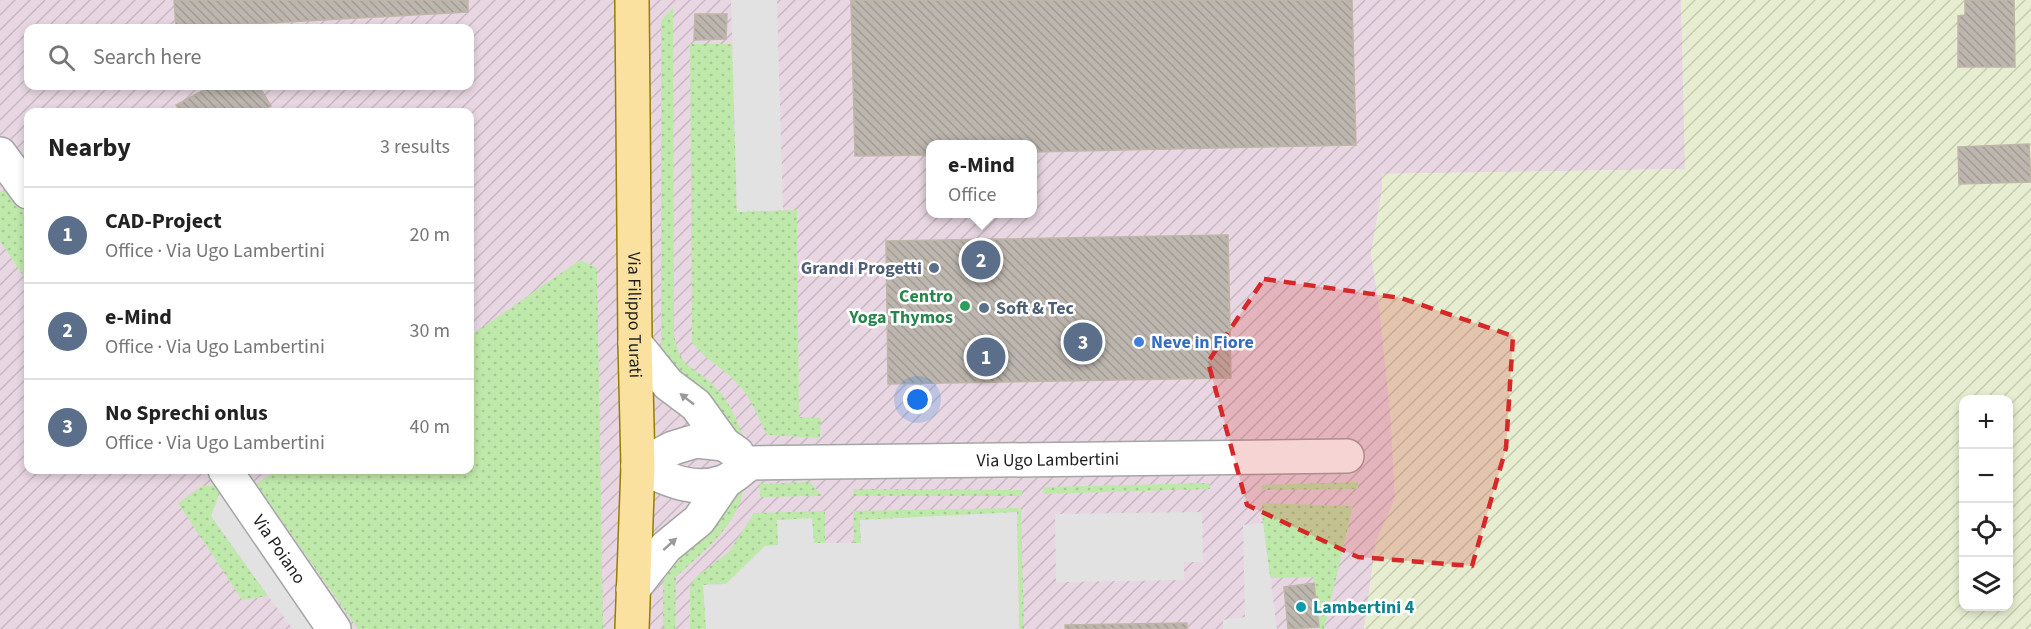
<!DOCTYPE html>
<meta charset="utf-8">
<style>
body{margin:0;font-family:"Source Sans 3",sans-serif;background:#f2f2f2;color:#222}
.controls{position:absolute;right:18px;bottom:18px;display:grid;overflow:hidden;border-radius:12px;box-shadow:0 3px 9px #0003}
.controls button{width:54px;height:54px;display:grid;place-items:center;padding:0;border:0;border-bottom:2px solid #e0e0e0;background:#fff;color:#222;font:30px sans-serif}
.you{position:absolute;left:918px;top:400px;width:21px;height:21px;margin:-15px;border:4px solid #fff;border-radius:50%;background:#1a73e8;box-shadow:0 0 0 9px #1a73e833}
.badge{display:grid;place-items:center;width:39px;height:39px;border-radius:50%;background:#c92404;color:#fff;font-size:20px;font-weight:700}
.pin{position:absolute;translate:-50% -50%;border:3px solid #fff;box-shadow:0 2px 6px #0006}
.popup{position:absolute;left:926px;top:140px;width:111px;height:78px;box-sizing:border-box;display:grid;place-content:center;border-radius:12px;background:#fff;filter:drop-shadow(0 2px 4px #0005);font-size:20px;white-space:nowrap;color:#767676}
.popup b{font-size:22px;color:#222}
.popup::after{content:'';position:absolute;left:50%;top:100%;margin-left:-12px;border:12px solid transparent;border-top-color:#fff}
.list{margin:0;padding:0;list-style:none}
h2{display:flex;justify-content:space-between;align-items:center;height:78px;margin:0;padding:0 24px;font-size:26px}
h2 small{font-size:20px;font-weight:400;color:#767676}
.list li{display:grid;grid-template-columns:39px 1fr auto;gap:18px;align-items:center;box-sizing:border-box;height:96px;padding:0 24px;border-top:2px solid #e0e0e0}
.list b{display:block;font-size:22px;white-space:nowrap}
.list p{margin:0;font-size:20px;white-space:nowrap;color:#767676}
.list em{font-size:20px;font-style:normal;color:#767676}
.icon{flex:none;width:33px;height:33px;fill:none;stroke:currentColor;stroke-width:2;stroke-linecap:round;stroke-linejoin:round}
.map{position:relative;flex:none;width:2031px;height:629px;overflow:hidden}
.search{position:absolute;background:#fff;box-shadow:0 3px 9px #0003;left:24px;top:24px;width:450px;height:66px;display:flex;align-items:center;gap:15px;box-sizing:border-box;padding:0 21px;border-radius:12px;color:#767676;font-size:22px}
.panel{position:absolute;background:#fff;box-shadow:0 3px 9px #0003;left:24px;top:108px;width:450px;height:366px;border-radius:12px}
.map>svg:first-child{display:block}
.industrial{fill:url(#industrial-furrows);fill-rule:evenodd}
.farmland{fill:url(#farmland-furrows);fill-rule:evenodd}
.grass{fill:url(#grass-dots)}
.parking{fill:#e2e2e2}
.building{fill:url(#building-back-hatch);stroke:#c0b6a7;stroke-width:1.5}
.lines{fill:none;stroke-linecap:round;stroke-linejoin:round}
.minor-casing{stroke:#a5a5a5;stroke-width:36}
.major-casing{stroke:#967d03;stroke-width:36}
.minor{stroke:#fff;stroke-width:33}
.major{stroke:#fae19f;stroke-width:33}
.oneway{fill:#9a9a9a}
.marked{fill:#d62828;fill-opacity:0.2;stroke:#d62828;stroke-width:4.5;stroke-dasharray:12 8;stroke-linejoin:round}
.service-dot{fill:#5c6f8a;stroke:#fff;stroke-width:2}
.leisure-dot{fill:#2e9e5b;stroke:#fff;stroke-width:2}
.shop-dot{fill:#3f7fe0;stroke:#fff;stroke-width:2}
.culture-dot{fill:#0f9aa8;stroke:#fff;stroke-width:2}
.labels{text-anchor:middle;stroke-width:5;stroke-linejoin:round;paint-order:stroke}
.service-label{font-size:18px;font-weight:bold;fill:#4e5e75;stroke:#fff;text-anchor:end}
.leisure-label{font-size:18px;font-weight:bold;fill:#27864d;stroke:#fff;text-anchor:end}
.street-label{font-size:18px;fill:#1e1e1e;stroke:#fff}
.shop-label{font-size:18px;font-weight:bold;fill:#366cbe;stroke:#fff;text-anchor:start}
.culture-label{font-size:18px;font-weight:bold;fill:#0d838f;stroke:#fff;text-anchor:start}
</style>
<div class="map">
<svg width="2031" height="629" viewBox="0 0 2031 629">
<defs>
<pattern id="industrial-furrows" width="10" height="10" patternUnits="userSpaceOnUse" patternTransform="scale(1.5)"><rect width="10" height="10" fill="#e8d7e2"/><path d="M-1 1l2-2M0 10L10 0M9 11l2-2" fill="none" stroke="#c7b8c1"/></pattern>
<pattern id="farmland-furrows" width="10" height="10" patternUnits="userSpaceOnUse" patternTransform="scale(1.5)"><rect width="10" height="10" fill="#e7edd0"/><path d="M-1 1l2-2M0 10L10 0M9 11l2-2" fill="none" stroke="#c6cbb2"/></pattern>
<pattern id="grass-dots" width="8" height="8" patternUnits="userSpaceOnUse" patternTransform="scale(1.5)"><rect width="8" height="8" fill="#bfe8ab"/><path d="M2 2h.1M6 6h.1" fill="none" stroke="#a4c793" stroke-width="1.8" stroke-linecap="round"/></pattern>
<pattern id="building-back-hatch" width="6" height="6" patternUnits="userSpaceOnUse" patternTransform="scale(1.5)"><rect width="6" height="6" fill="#bcb6ae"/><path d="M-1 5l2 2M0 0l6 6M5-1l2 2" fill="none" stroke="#a19c95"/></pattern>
</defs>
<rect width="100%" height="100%" fill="#efede5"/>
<path class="industrial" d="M 0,0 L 1681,0 L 1686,169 L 1382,174 L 1382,191 L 1371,253 L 1380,312 L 1391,420 L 1395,498 L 1376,542 L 1364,629 L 0,629 ZM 28,28 L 470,28 L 470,86 L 28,86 ZM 28,112 L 470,112 L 470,470 L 28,470 ZM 930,144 L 1032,144 L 1032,214 L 930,214 Z"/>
<path class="farmland" d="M 1681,0 L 2031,0 L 2031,629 L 1364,629 L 1376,542 L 1395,498 L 1391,420 L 1380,312 L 1371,253 L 1382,191 L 1382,174 L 1685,169 ZM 1964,400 L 2008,400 L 2008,606 L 1964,606 Z"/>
<path class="grass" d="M 673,8 L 674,333 C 679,370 693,364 714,386 C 729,400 737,420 744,438 L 730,430 L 663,358 L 661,345 L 661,20 Z
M 690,44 L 732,44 L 737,212 L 797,210 L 799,417 L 821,418 L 820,438 L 767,435 C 758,417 751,397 737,383 C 722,367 704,359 692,342 Z
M 9,190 L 28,218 L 28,283 L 0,241 L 0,192 Z
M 580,260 L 597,268 L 603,629 L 358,629 L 256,484 L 277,470 L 470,470 L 470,336 Z
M 810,482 L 822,496 L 760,497 L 760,484 Z
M 1358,482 L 1358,489 L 1262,490 L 1262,485 Z
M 1209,483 L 1210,489 L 1043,494 L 1044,487 Z
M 202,486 L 215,486 L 220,492 L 211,516 L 268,596 L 242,600 L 178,503 Z
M 743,489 C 739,524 701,554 676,577 L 675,629 L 663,629 L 663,583 L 670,568 L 676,558 L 709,535 L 730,502 Z
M 853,489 L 1022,490 L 1022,496 L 853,496 Z
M 1262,503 L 1353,506 L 1324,629 L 1319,629 L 1313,577 L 1270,578 L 1263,523 Z
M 1021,508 L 1024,629 L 1019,629 L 1017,513 L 860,520 L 861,543 L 854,543 L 853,511 Z
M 825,511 L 825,543 L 765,546 L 726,584 L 704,585 L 706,629 L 690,629 L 690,586 L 696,577 L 729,552 L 754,513 Z"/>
<path class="parking" d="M 731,0 L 777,0 L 783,210 L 737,212 Z
M 220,492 L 318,629 L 293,629 L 268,596 L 211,516 Z
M 1017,512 L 1019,629 L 706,629 L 703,585 L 726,584 L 765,546 L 778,545 L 777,520 L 812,518 L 814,543 L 861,543 L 860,520 Z
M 1202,512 L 1203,562 L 1184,562 L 1184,580 L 1056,582 L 1055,514 Z
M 1263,523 L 1277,629 L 1223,629 L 1223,620 L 1245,617 L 1243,525 Z"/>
<path class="building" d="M 174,0 L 468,0 L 468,12 L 176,28 Z
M 851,0 L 1352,0 L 1356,145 L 1032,152 L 1032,144 L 930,144 L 930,155 L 855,156 Z
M 1965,0 L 2014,0 L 2015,67 L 1958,67 L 1958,16 L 1965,15 Z
M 695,14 L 727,14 L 726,39 L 694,40 Z
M 211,86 L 259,86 L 271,106 L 262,112 L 182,112 L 176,105 Z
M 2029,144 L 2031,182 L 1959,184 L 1958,147 Z
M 1228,235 L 1231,378 L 888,384 L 886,241 Z
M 1314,583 L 1319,627 L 1288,629 L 1284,587 Z
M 1187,623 L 1187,629 L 1065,629 L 1065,625 Z"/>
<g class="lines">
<g class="minor-casing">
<g id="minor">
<path d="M 0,154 L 28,192"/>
<path d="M 635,343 L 668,384 L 696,405 L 724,444"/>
<path id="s1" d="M 638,466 C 665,478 692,493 723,482 C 732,479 742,469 750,463 L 1347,456"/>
<path d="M 638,466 L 673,448 L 696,441 L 724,444 L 737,453"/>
<path id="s2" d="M 225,470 L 334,629"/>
<path d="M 633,589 L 666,547 L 699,520 L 725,482"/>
</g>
</g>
<g class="major-casing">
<g id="major">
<path id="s3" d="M 632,0 L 635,343 L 638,466 L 632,629"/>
</g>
</g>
<use href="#minor" class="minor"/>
<use href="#major" class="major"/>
</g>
<defs><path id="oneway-solid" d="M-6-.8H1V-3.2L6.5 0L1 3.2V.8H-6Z" transform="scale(1.5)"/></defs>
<g class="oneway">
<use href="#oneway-solid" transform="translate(687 399) rotate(-142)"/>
<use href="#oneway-solid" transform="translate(670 544) rotate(-42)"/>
</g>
<path class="marked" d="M 1264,279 L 1401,298 L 1513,336 L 1506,448 L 1472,566 L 1358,557 L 1247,505 L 1208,362 Z"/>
<g class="service-dot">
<circle cx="934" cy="268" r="6"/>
<circle cx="984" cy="308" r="6"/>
</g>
<circle class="leisure-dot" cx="965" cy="306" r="6"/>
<circle class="shop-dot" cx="1139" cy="342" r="6"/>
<circle class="culture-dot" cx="1301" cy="607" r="6"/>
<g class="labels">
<g class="service-label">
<text x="922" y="274">Grandi Progetti</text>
<text x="996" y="314" text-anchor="start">Soft &amp; Tec</text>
</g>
<g class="leisure-label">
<text x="953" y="302">Centro<tspan x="953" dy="21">Yoga Thymos</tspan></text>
</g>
<g class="street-label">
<text dy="6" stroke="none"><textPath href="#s3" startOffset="315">Via Filippo Turati</textPath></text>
<text dy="6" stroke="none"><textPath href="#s1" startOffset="420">Via Ugo Lambertini</textPath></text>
<text dy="6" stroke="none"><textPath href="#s2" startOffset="96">Via Poiano</textPath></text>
</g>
<g class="shop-label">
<text x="1151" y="348">Neve in Fiore</text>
</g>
<g class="culture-label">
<text x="1313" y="613">Lambertini 4</text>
</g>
</g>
</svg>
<div class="controls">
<button>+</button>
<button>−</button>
<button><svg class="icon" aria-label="locate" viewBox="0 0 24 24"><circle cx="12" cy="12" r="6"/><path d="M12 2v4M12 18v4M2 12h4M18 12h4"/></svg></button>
<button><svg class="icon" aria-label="layers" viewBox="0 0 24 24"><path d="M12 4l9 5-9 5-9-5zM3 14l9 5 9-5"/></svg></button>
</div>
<div class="you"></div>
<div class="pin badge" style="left:986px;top:357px;background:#5c6f8a">1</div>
<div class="pin badge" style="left:981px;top:260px;background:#5c6f8a">2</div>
<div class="popup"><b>e-Mind</b>Office</div>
<div class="pin badge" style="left:1083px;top:342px;background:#5c6f8a">3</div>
<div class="search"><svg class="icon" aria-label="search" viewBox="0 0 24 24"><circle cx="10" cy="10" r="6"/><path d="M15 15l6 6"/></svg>Search here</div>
<section class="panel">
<h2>Nearby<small>3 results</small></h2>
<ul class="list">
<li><span class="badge" style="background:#5c6f8a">1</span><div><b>CAD-Project</b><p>Office · Via Ugo Lambertini</p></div><em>20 m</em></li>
<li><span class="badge" style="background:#5c6f8a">2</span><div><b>e-Mind</b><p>Office · Via Ugo Lambertini</p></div><em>30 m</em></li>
<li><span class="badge" style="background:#5c6f8a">3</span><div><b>No Sprechi onlus</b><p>Office · Via Ugo Lambertini</p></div><em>40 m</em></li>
</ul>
</section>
</div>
